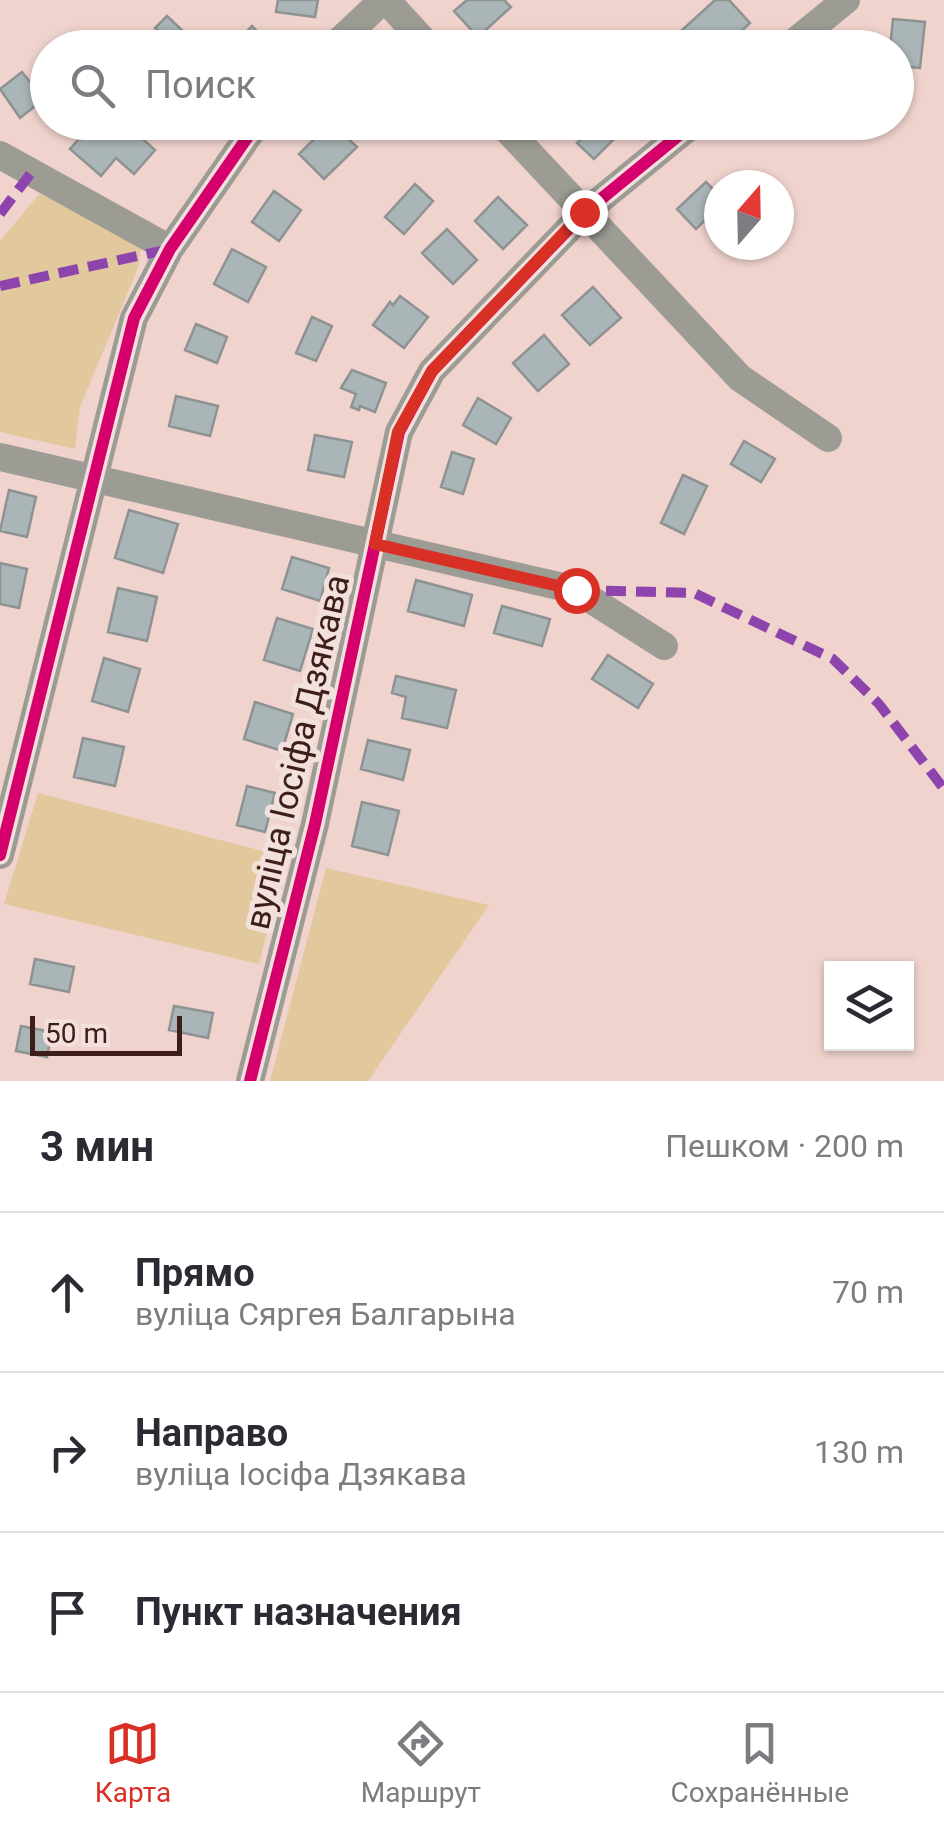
<!DOCTYPE html>
<html lang="ru">
<meta charset="utf-8">
<style>
body{margin:0;font-family:Roboto,sans-serif;background:#f7f7f7;color:#2b2b33}
.controls{position:absolute;right:30px;bottom:30px;display:grid;overflow:hidden;border-radius:0px;box-shadow:0 2px 8px #0004}
.controls button{width:90px;height:90px;display:grid;place-items:center;padding:0;border:0;border-bottom:2px solid #e1e1e2;background:#fff;color:#2b2b33;font:50px sans-serif}
.compass{position:absolute;left:704px;top:170px;width:90px;height:90px;border-radius:50%;background:#fff;box-shadow:0 2px 8px #0004;rotate:20deg}
.scale{position:absolute;left:30px;bottom:25px;width:152px;box-sizing:border-box;padding-left:10px;border:5px solid #3e1e18;border-top:0;font-size:28px;line-height:35px;white-space:nowrap;color:#3e1e18;-webkit-text-stroke:8px #f2e0dd;paint-order:stroke}
.stop{position:absolute;width:30px;height:30px;margin:-22px;border:8px solid #d93025;border-radius:50%;background:#fff}
.stop.end{background:#d93025;border-color:#fff;box-shadow:0 2px 10px #0008}
.list{margin:0;padding:0;list-style:none}
h2{display:flex;justify-content:space-between;align-items:center;height:130px;margin:0;padding:0 40px;font-size:42px}
h2 small{font-size:32px;font-weight:400;color:#7c7c81}
.list li{display:grid;grid-template-columns:65px 1fr auto;gap:30px;align-items:center;box-sizing:border-box;height:160px;padding:0 40px;border-top:2px solid #e1e1e2}
.list b{display:block;font-size:38px;white-space:nowrap}
.list p{margin:0;font-size:32px;white-space:nowrap;color:#7c7c81}
.list em{font-size:32px;font-style:normal;color:#7c7c81}
.icon{flex:none;width:55px;height:55px;fill:none;stroke:currentColor;stroke-width:2;stroke-linecap:round;stroke-linejoin:round}
.map{position:relative;flex:none;width:944px;height:1081px;overflow:hidden}
.search{position:absolute;background:#fff;box-shadow:0 2px 8px #0004;left:30px;right:30px;top:30px;height:110px;display:flex;align-items:center;gap:25px;box-sizing:border-box;padding:0 35px;border-radius:55px;color:#7c7c81;font-size:38px}
.sheet{height:610px;background:#fff}
nav{display:flex;justify-content:space-around;align-items:center;box-sizing:border-box;height:140px;border-top:2px solid #e1e1e2;background:#fff;font-size:28px;color:#7c7c81}
nav a{display:grid;justify-items:center;gap:5px}
nav .on{color:#d93025}
.map>svg:first-child{display:block}
.green{fill:#e2c89d}
.building{fill:#aab5b7;stroke:#8e9292;stroke-width:2.5}
.lines{fill:none;stroke-linecap:round;stroke-linejoin:round}
.minor{stroke:#9c9c94;stroke-width:28}
.quiet{stroke:#8e44ad;stroke-width:10;stroke-dasharray:20 10;stroke-linecap:butt}
.cycleway-casing{stroke:#f2e0dd;stroke-width:19}
.cycleway{stroke:#d6006c;stroke-width:12}
.route{stroke:#d93025;stroke-width:12}
.labels{text-anchor:middle;stroke-width:10;stroke-linejoin:round;paint-order:stroke}
.street-label{font-size:35px;fill:#3e1e18;stroke:#f2e0dd}
</style>
<div class="map">
<svg width="944" height="1081" viewBox="0 0 944 1081">
<rect width="100%" height="100%" fill="#f0d3cd"/>
<path class="green" d="M 40,193 L 141,248 L 138,268 L 80,407 L 75,449 L 0,432 L 0,241 Z
M 38,793 L 286,857 L 259,964 L 4,904 Z
M 326,868 L 489,905 L 368,1081 L 270,1081 Z"/>
<path class="building" d="M 278,0 L 318,0 L 315,17 L 276,12 Z
M 467,0 L 504,0 L 511,7 L 478,37 L 454,11 Z
M 715,0 L 729,0 L 750,23 L 724,48 L 697,48 L 681,31 Z
M 167,16 L 186,34 L 174,46 L 155,28 Z
M 893,19 L 925,22 L 920,68 L 896,66 L 896,48 L 890,48 Z
M 252,26 L 272,48 L 237,48 L 234,44 Z
M 22,72 L 44,99 L 20,118 L 0,89 Z
M 94,122 L 124,122 L 155,150 L 134,174 L 116,158 L 101,176 L 70,149 Z
M 331,122 L 357,147 L 324,179 L 299,154 Z
M 598,122 L 618,122 L 624,129 L 594,159 L 577,143 Z
M 706,182 L 719,195 L 719,207 L 696,229 L 677,209 Z
M 415,184 L 433,201 L 404,234 L 385,217 Z
M 274,191 L 301,210 L 279,241 L 252,222 Z
M 498,197 L 527,225 L 503,249 L 475,221 Z
M 447,229 L 477,260 L 453,284 L 422,253 Z
M 232,249 L 266,267 L 248,302 L 214,284 Z
M 593,287 L 621,318 L 590,345 L 562,315 Z
M 400,296 L 428,317 L 404,348 L 373,325 L 390,302 L 393,305 Z
M 312,317 L 332,326 L 316,361 L 296,353 Z
M 196,324 L 227,337 L 217,363 L 185,350 Z
M 544,335 L 569,364 L 538,391 L 513,363 Z
M 352,370 L 386,383 L 375,412 L 360,406 L 359,410 L 351,407 L 356,394 L 341,388 Z
M 176,396 L 218,406 L 210,436 L 169,426 Z
M 478,398 L 511,418 L 496,444 L 463,425 Z
M 315,435 L 352,442 L 344,477 L 308,470 Z
M 744,441 L 775,459 L 761,482 L 731,464 Z
M 452,452 L 474,459 L 463,494 L 441,487 Z
M 683,475 L 707,486 L 684,534 L 661,523 Z
M 9,490 L 36,497 L 27,537 L 0,531 Z
M 129,510 L 178,524 L 163,573 L 115,558 Z
M 292,557 L 329,568 L 320,601 L 282,589 Z
M 0,563 L 27,569 L 19,608 L 0,604 Z
M 416,580 L 472,595 L 464,626 L 408,611 Z
M 118,588 L 157,597 L 147,641 L 108,632 Z
M 502,606 L 550,619 L 542,646 L 494,633 Z
M 277,618 L 313,629 L 300,671 L 264,660 Z
M 608,655 L 653,684 L 638,708 L 592,679 Z
M 104,658 L 140,669 L 128,712 L 92,701 Z
M 396,676 L 456,690 L 447,728 L 402,718 L 406,697 L 392,693 Z
M 255,702 L 293,714 L 282,751 L 244,739 Z
M 83,738 L 124,747 L 115,786 L 74,777 Z
M 368,740 L 410,750 L 403,780 L 361,769 Z
M 247,786 L 275,793 L 265,832 L 237,825 Z
M 362,802 L 399,811 L 388,855 L 352,846 Z
M 35,959 L 74,967 L 69,992 L 30,984 Z
M 174,1006 L 213,1013 L 208,1038 L 169,1030 Z
M 21,1026 L 52,1032 L 47,1057 L 16,1051 Z"/>
<g class="lines">
<path class="minor" d="M 386,0 L 430,48
M 332,48 L 383,0
M 787,48 L 846,0
M 500,122 L 740,378 L 828,438
M 0,155 L 170,249
M 0,457 L 576,590 L 664,646
M 0,855 L 134,318 L 170,249 L 258,122
M 250,1081 L 315,824 L 399,432 L 432,371 L 584,213 L 695,122"/>
<path class="quiet" d="M 0,214 L 31,173
M 0,286 L 170,249
M 576,590 L 694,593 L 833,659 L 879,704 L 944,789"/>
<g class="cycleway-casing">
<path id="cycleway" d="M 0,855 L 134,318 L 170,249 L 258,122
M 250,1081 L 315,824 L 399,432 L 432,371 L 584,213 L 695,122"/>
</g>
<use href="#cycleway" class="cycleway"/>
</g>
<g class="lines">
<path class="route" d="M 576,590 L 375,544 L 398,432 L 432,371 L 584,212"/>
</g>
<g class="labels">
<g class="street-label">
<text transform="translate(297 752) rotate(-77)" y="12">вуліца Іосіфа Дзякава</text>
</g>
</g>
</svg>
<div class="controls">
<button><svg class="icon" aria-label="layers" viewBox="0 0 24 24"><path d="M12 4l9 5-9 5-9-5zM3 14l9 5 9-5"/></svg></button>
</div>
<svg class="compass" viewBox="-18 -18 36 36"><path d="M0-13l5 13h-10z" fill="#e53935"/><path d="M0 13l5-13h-10z" fill="#7c7c81"/></svg>
<div class="scale">50 m</div>
<div class="stop" style="left:576px;top:590px"></div>
<div class="stop end" style="left:584px;top:212px"></div>
<div class="search"><svg class="icon" aria-label="search" viewBox="0 0 24 24"><circle cx="10" cy="10" r="6"/><path d="M15 15l6 6"/></svg>Поиск</div>
</div>
<section class="sheet">
<h2>3 мин<small>Пешком · 200 m</small></h2>
<ul class="list">
<li><svg class="icon" aria-label="ahead" viewBox="0 0 24 24"><path d="M12 20V5M6 11l6-6 6 6"/></svg><div><b>Прямо</b><p>вуліца Сяргея Балгарына</p></div><em>70 m</em></li>
<li><svg class="icon" aria-label="right" viewBox="0 0 24 24"><path d="M7 20v-9h11M14 6l5 5-5 5"/></svg><div><b>Направо</b><p>вуліца Іосіфа Дзякава</p></div><em>130 m</em></li>
<li><svg class="icon" aria-label="arrive" viewBox="0 0 24 24"><path d="M6 21V4h12l-3 4 3 4H6"/></svg><div><b>Пункт назначения</b></div></li>
</ul>
</section>
<nav>
<a class="on"><svg class="icon" aria-label="map" viewBox="0 0 24 24"><path d="M3 6l6-2 6 2 6-2v14l-6 2-6-2-6 2zM9 4v14M15 6v14"/></svg>Карта</a>
<a><svg class="icon" aria-label="directions" viewBox="0 0 24 24"><path d="M12 3l9 9-9 9-9-9zM9 14v-3h6M13 9l2 2-2 2"/></svg>Маршрут</a>
<a><svg class="icon" aria-label="saved" viewBox="0 0 24 24"><path d="M7 4h10v16l-5-4-5 4z"/></svg>Сохранённые</a>
</nav>
